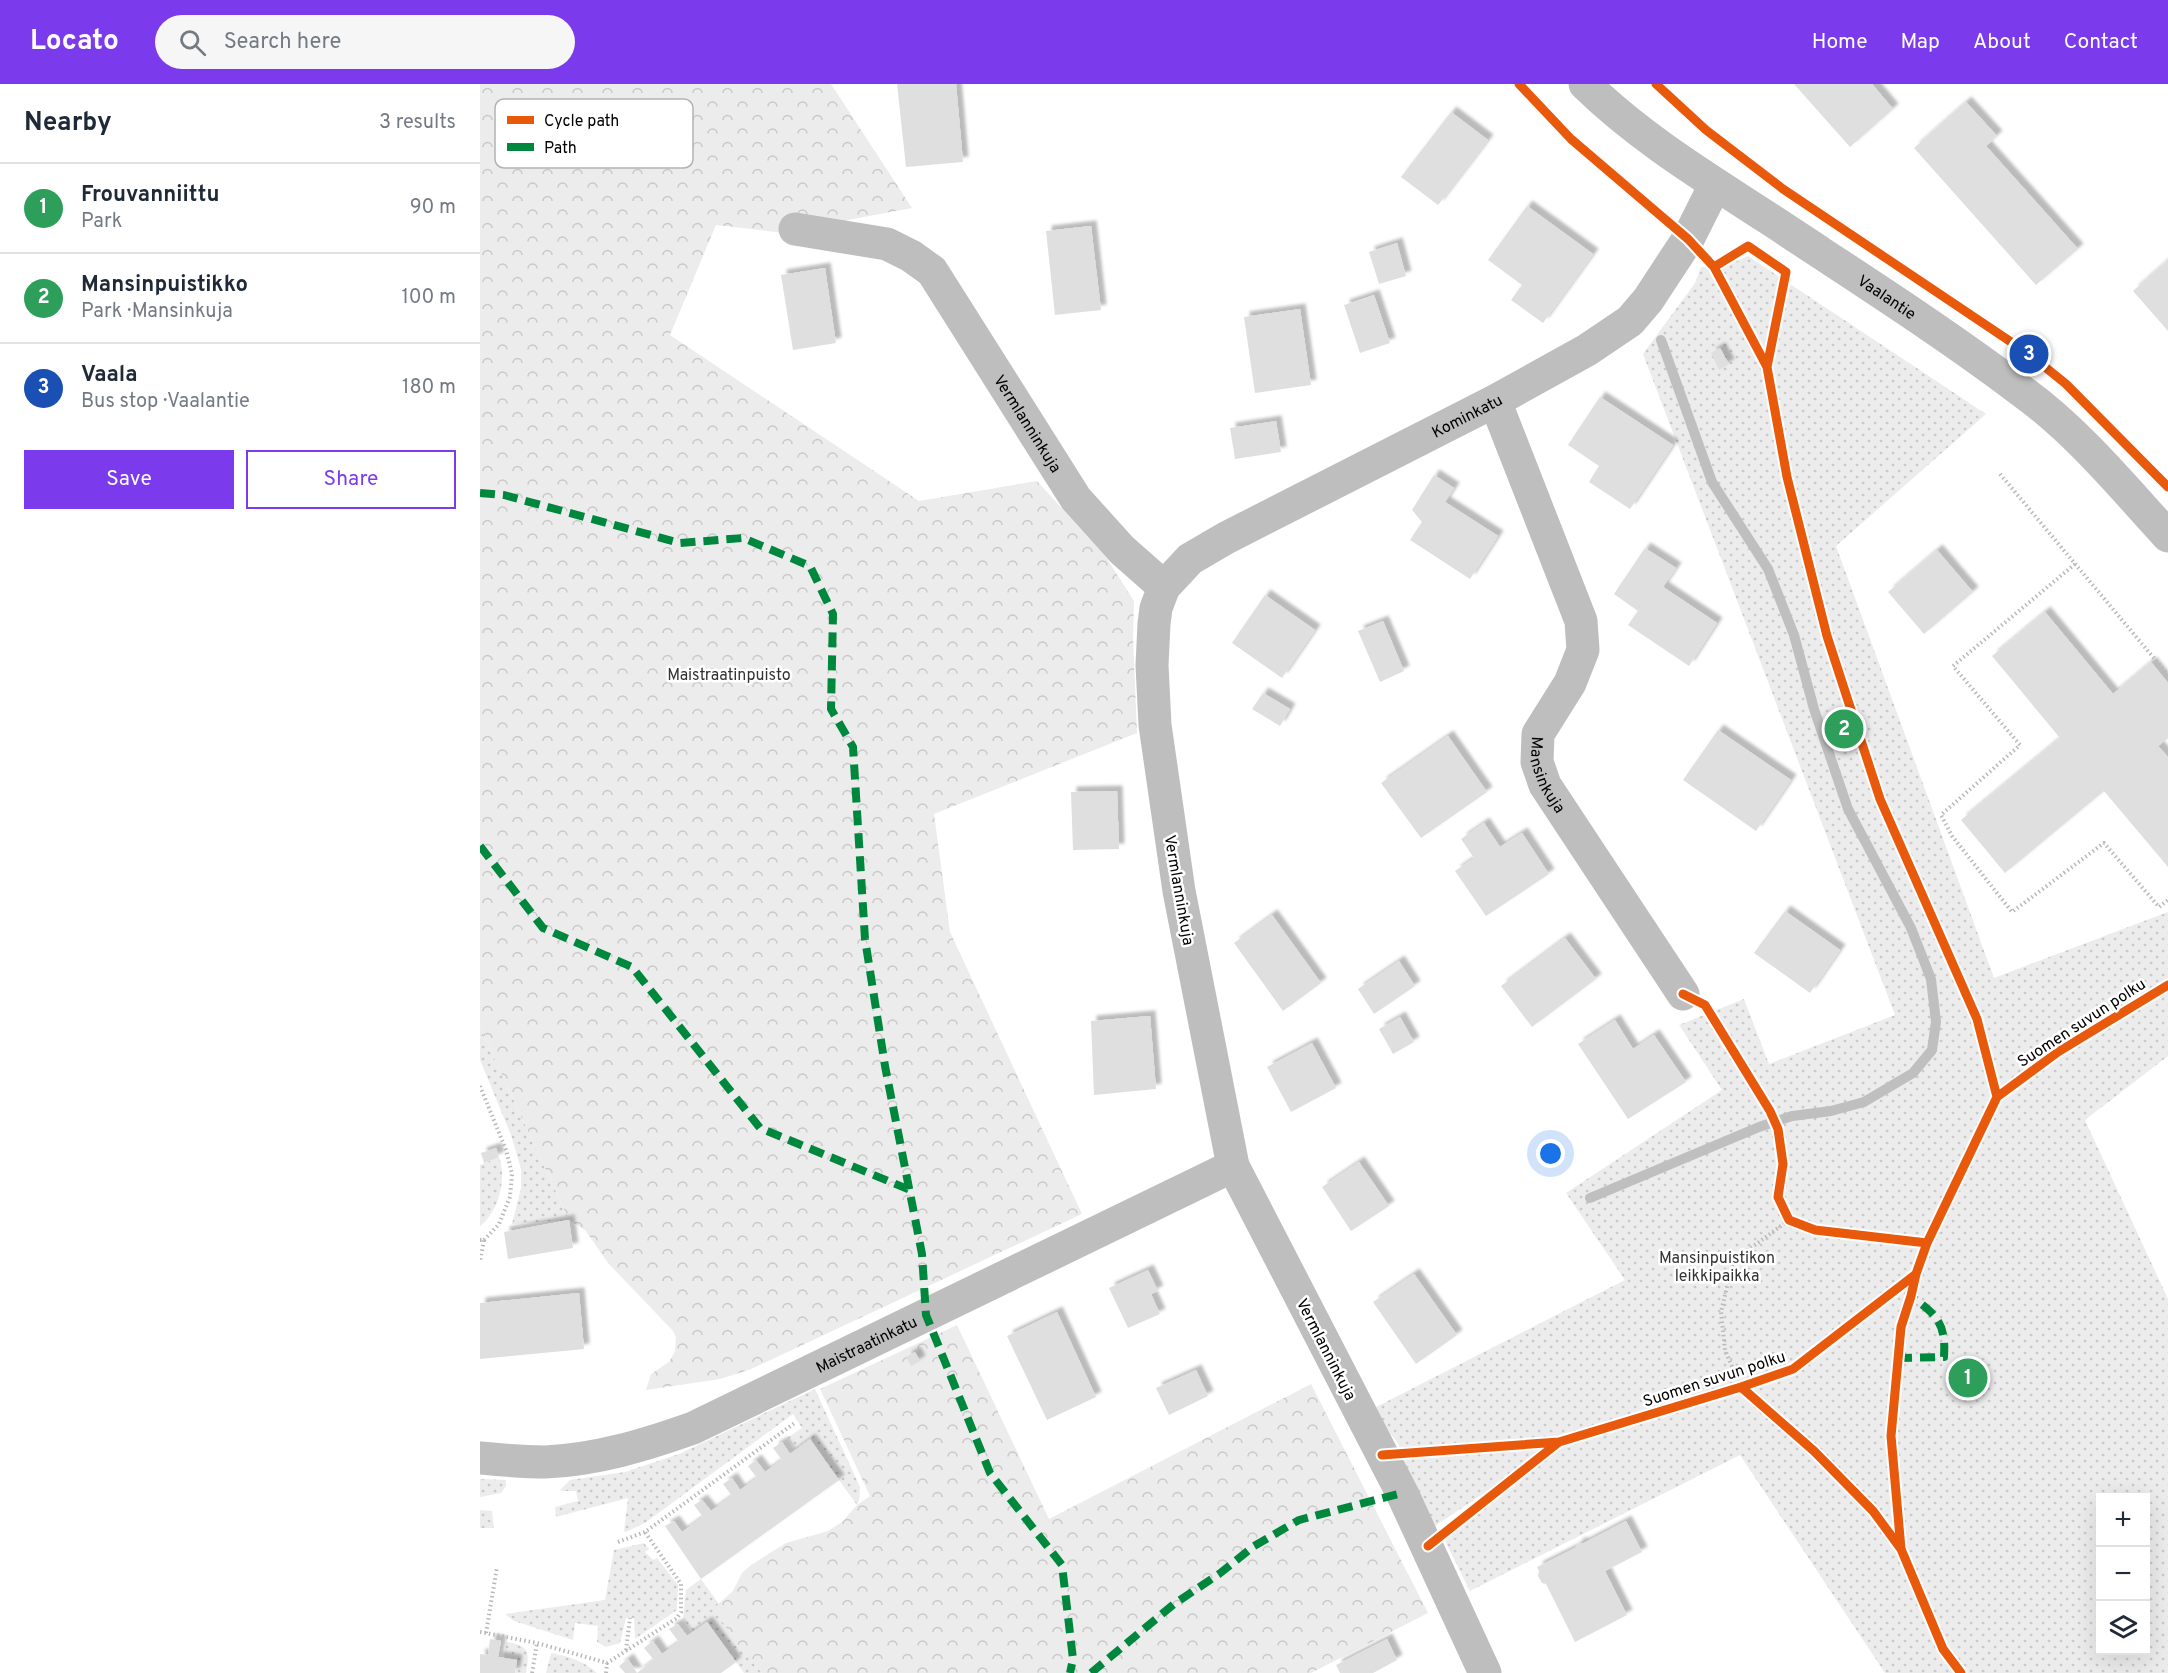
<!DOCTYPE html>
<meta charset="utf-8">
<style>
body{margin:0;font-family:Overpass,sans-serif;background:#f6f6f7;color:#1f2937}
.controls{position:absolute;right:18px;bottom:18px;display:grid;overflow:hidden;border-radius:0px;box-shadow:0 6px 24px #0002}
.controls button{width:54px;height:54px;display:grid;place-items:center;padding:0;border:0;border-bottom:2px solid #e0e1e3;background:#fff;color:#1f2937;font:30px sans-serif}
.you{position:absolute;left:1071px;top:1070px;width:21px;height:21px;margin:-15px;border:4px solid #fff;border-radius:50%;background:#1a73e8;box-shadow:0 0 0 9px #1a73e833}
.badge{display:grid;place-items:center;width:39px;height:39px;border-radius:50%;background:#7c3aed;color:#fff;font-size:20px;font-weight:700}
.pin{position:absolute;translate:-50% -50%;border:3px solid #fff;box-shadow:0 2px 6px #0006}
.list{margin:0;padding:0;list-style:none}
h2{display:flex;justify-content:space-between;align-items:center;height:78px;margin:0;padding:0 24px;font-size:26px}
h2 small{font-size:20px;font-weight:400;color:#747a83}
.list li{display:grid;grid-template-columns:39px 1fr auto;gap:18px;align-items:center;box-sizing:border-box;height:90px;padding:0 24px;border-top:2px solid #e0e1e3}
.list b{display:block;font-size:22px;white-space:nowrap}
.list p{margin:0;font-size:20px;white-space:nowrap;color:#747a83}
.list em{font-size:20px;font-style:normal;color:#747a83}
.actions{display:flex;gap:12px;padding:18px 24px}
.actions a{flex:1;padding:14px 0;border:2px solid #7c3aed;border-radius:0px;text-align:center;font-size:21px;color:#7c3aed}
.actions .main{background:#7c3aed;color:#fff}
.icon{flex:none;width:33px;height:33px;fill:none;stroke:currentColor;stroke-width:2;stroke-linecap:round;stroke-linejoin:round}
.map{position:relative;flex:none;width:1688px;height:1589px;overflow:hidden}
header{display:flex;align-items:center;gap:36px;box-sizing:border-box;height:84px;padding:0 30px;background:#7c3aed;color:#fff}
header strong{font-size:28px}
nav{display:flex;gap:33px;margin-inline-start:auto;font-size:21px}
.search{width:420px;height:54px;background:#f6f6f7;display:flex;align-items:center;gap:15px;box-sizing:border-box;padding:0 21px;border-radius:33px;color:#747a83;font-size:22px}
main{display:flex}
aside{flex:1;background:#fff}
.map>svg:first-child{display:block}
.grass{fill:url(#grass-dots);fill-rule:evenodd}
.forest{fill:url(#forest-crowns)}
.lines{fill:none;stroke-linecap:round;stroke-linejoin:round}
.stream{stroke:#bfbfbf;stroke-width:10}
.building{fill:#dfdfdf;filter:url(#shadow)}
.path{stroke:#b9b9b9;stroke-width:4;stroke-dasharray:1.5 3;stroke-linecap:butt}
.minor{stroke:#bebebe;stroke-width:33}
.quiet{stroke:#00873e;stroke-width:8;stroke-dasharray:15 8;stroke-linecap:butt}
.cycleway-casing{stroke:#fff;stroke-width:13}
.cycleway{stroke:#e8590c;stroke-width:9}
.labels{text-anchor:middle;stroke-width:5;stroke-linejoin:round;paint-order:stroke}
.street-label{font-size:16px;fill:#000;stroke:#fff}
.park-label{font-size:16px;fill:#333;stroke:#fff}
.key{fill:#fff;stroke:#b2b2b2;stroke-width:1.5}
.key-label{font-size:16px;fill:#000}
</style>
<header>
<strong>Locato</strong>
<div class="search"><svg class="icon" aria-label="search" viewBox="0 0 24 24"><circle cx="10" cy="10" r="6"/><path d="M15 15l6 6"/></svg>Search here</div>
<nav><a>Home</a><a>Map</a><a>About</a><a>Contact</a></nav>
</header>
<main>
<aside>
<h2>Nearby<small>3 results</small></h2>
<ul class="list">
<li><span class="badge" style="background:#2e9e5b">1</span><div><b>Frouvanniittu</b><p>Park</p></div><em>90 m</em></li>
<li><span class="badge" style="background:#2e9e5b">2</span><div><b>Mansinpuistikko</b><p>Park · Mansinkuja</p></div><em>100 m</em></li>
<li><span class="badge" style="background:#1a4fb4">3</span><div><b>Vaala</b><p>Bus stop · Vaalantie</p></div><em>180 m</em></li>
</ul>
<div class="actions"><a class="main">Save</a><a>Share</a></div>
</aside>
<div class="map">
<svg width="1688" height="1589" viewBox="0 0 1688 1589">
<defs>
<pattern id="grass-dots" width="8" height="8" patternUnits="userSpaceOnUse" patternTransform="scale(1.5)"><rect width="8" height="8" fill="#ececec"/><path d="M2 2h.1M6 6h.1" fill="none" stroke="#c9c9c9" stroke-width="1.8" stroke-linecap="round"/></pattern>
<pattern id="forest-crowns" width="20" height="18" patternUnits="userSpaceOnUse" patternTransform="scale(1.5)"><rect width="20" height="18" fill="#ececec"/><path d="M2 6a3 3 0 1 1 6 0M12 15a3 3 0 1 1 6 0" fill="none" stroke="#c9c9c9"/></pattern>
<filter id="shadow"><feDropShadow dx="5.5" dy="-5.5" stdDeviation="1.5" flood-color="#0004"/></filter>
</defs>
<rect width="100%" height="100%" fill="#fff"/>
<path class="grass" d="M 1268,172 L 1506,330 L 1356,462 L 1514,894 L 1688,828 L 1688,972 L 1605,1036 L 1688,1215 L 1688,1589 L 1405,1589 L 1260,1371 L 990,1507 L 965,1457 L 1073,1363 L 952,1444 L 934,1403 L 918,1359 L 902,1340 L 896,1323 L 1145,1196 L 1086,1109 L 1242,1006 L 1199,941 L 1264,915 L 1289,980 L 1415,931 L 1163,270 L 1215,199 L 1221,183 L 1246,182 ZM 1493,1063 L 1441,1179 L 1440,1180 L 1447,1159 ZM 1620,1414 L 1666,1414 L 1666,1566 L 1620,1566 Z
M 0,943 L 89,1136 L 32,1140 L 41,1104 L 41,1085 L 31,1051 L 0,976 Z
M 19,1073 C 27,1094 19,1128 0,1142 L 0,1081 Z
M 335,1305 L 380,1403 L 379,1416 L 377,1421 L 330,1356 L 316,1366 L 307,1354 L 322,1344 L 313,1330 L 165,1439 L 146,1448 L 144,1447 L 148,1414 L 76,1433 L 75,1423 L 98,1417 L 96,1407 L 82,1407 L 80,1406 L 90,1396 L 145,1388 L 199,1370 Z
M 0,1395 L 26,1396 L 26,1402 L 21,1409 L 0,1413 Z
M 0,1426 L 12,1427 L 14,1444 L 0,1444 Z
M 164,1459 L 169,1465 L 165,1468 L 173,1476 L 177,1474 L 198,1501 L 197,1526 L 155,1555 L 154,1534 L 146,1534 L 140,1559 L 126,1563 L 117,1558 L 118,1542 L 95,1539 L 93,1556 L 34,1537 L 25,1530 L 125,1516 L 134,1466 Z
M 221,1495 L 239,1520 L 255,1555 L 282,1589 L 264,1589 L 227,1538 L 213,1548 L 203,1535 L 206,1506 Z
M 26,1558 C 49,1562 50,1567 46,1589 L 35,1589 L 37,1577 L 24,1574 Z
M 71,1569 C 88,1572 104,1577 117,1589 L 66,1589 Z"/>
<path class="forest" d="M 0,0 L 351,0 L 432,124 L 368,136 L 330,152 L 236,141 L 190,251 L 439,417 L 557,397 L 626,473 L 654,517 L 653,553 L 657,649 L 454,730 L 470,848 L 602,1130 L 269,1286 L 240,1295 L 166,1306 L 171,1290 L 189,1278 L 195,1267 L 196,1253 L 193,1247 L 128,1179 L 105,1146 L 89,1136 L 0,943 Z
M 477,1241 L 569,1435 L 831,1300 L 948,1529 L 831,1589 L 282,1589 C 265,1570 247,1548 235,1525 L 236,1522 L 253,1507 L 262,1489 L 271,1481 L 306,1459 L 348,1447 L 362,1438 L 377,1421 L 390,1412 L 340,1305 Z"/>
<g class="lines">
<path class="stream" d="M 1110,1114 L 1279,1043 L 1312,1032 L 1351,1027 L 1384,1018 L 1433,989 L 1452,966 L 1456,938 L 1451,895 L 1431,844 L 1368,725 L 1334,625 L 1314,551 L 1288,485 L 1232,398 L 1181,256"/>
</g>
<path class="building" d="M 417,0 L 476,0 L 483,78 L 426,83 Z
M 1314,0 L 1392,0 L 1413,25 L 1370,63 Z
M 1486,18 L 1517,52 L 1506,62 L 1598,165 L 1556,201 L 1434,64 Z
M 971,28 L 1008,56 L 958,121 L 921,93 Z
M 1047,122 L 1113,170 L 1063,239 L 1031,216 L 1042,201 L 1008,176 Z
M 611,142 L 621,226 L 575,231 L 566,147 Z
M 917,159 L 926,192 L 899,200 L 889,168 Z
M 1688,176 L 1688,247 L 1653,207 Z
M 345,184 L 356,259 L 313,266 L 301,191 Z
M 894,211 L 910,259 L 880,269 L 864,221 Z
M 820,225 L 831,301 L 775,309 L 764,233 Z
M 1240,264 L 1249,280 L 1239,286 L 1231,269 Z
M 1120,313 L 1193,361 L 1150,425 L 1109,398 L 1119,382 L 1088,361 Z
M 796,337 L 801,368 L 755,375 L 750,344 Z
M 954,391 L 974,404 L 965,418 L 1018,452 L 990,495 L 930,456 L 942,438 L 932,426 Z
M 1165,464 L 1196,484 L 1183,503 L 1237,539 L 1209,582 L 1148,541 L 1158,527 L 1134,510 Z
M 1457,466 L 1493,508 L 1444,550 L 1408,508 Z
M 785,511 L 835,546 L 802,594 L 752,559 Z
M 1565,528 L 1633,610 L 1671,578 L 1688,599 L 1688,654 L 1678,662 L 1688,673 L 1688,783 L 1624,707 L 1525,789 L 1481,736 L 1580,654 L 1512,572 Z
M 903,537 L 924,587 L 900,598 L 878,547 Z
M 783,609 L 810,625 L 800,642 L 772,625 Z
M 1238,646 L 1311,696 L 1276,747 L 1203,696 Z
M 968,652 L 1007,708 L 941,754 L 901,699 Z
M 637,707 L 639,765 L 593,766 L 591,708 Z
M 1004,739 L 1020,763 L 1042,749 L 1069,790 L 1006,832 L 975,787 L 994,774 L 981,755 Z
M 1305,827 L 1360,866 L 1330,909 L 1274,869 Z
M 792,831 L 841,899 L 803,927 L 754,859 Z
M 1085,854 L 1116,895 L 1052,943 L 1021,902 Z
M 919,877 L 935,902 L 894,930 L 878,905 Z
M 670,932 L 676,1005 L 614,1011 L 611,937 Z
M 920,933 L 934,958 L 913,970 L 899,945 Z
M 1135,936 L 1153,965 L 1174,951 L 1206,998 L 1148,1035 L 1098,960 Z
M 832,959 L 856,1004 L 811,1028 L 787,983 Z
M 16,1064 L 19,1073 L 4,1079 L 1,1069 Z
M 879,1078 L 909,1122 L 871,1147 L 842,1103 Z
M 89,1136 L 93,1164 L 28,1175 L 24,1148 Z
M 668,1186 L 678,1207 L 671,1210 L 680,1230 L 648,1244 L 629,1204 Z
M 934,1190 L 977,1251 L 936,1280 L 893,1218 Z
M 99,1209 L 104,1265 L 0,1275 L 0,1219 Z
M 577,1228 L 616,1313 L 567,1336 L 527,1252 Z
M 435,1268 L 440,1277 L 431,1282 L 426,1273 Z
M 716,1286 L 728,1312 L 689,1331 L 676,1304 Z
M 330,1355 L 359,1396 L 221,1495 L 185,1442 L 194,1437 L 202,1448 L 223,1433 L 214,1421 L 222,1416 L 231,1427 L 252,1412 L 243,1400 L 252,1394 L 260,1406 L 277,1394 L 268,1382 L 276,1376 L 285,1388 L 302,1376 L 293,1364 L 302,1358 L 310,1370 Z
M 1146,1437 L 1162,1468 L 1125,1487 L 1147,1531 L 1095,1558 L 1066,1500 L 1062,1499 L 1058,1492 L 1059,1487 L 1057,1483 L 1095,1464 L 1099,1459 L 1104,1459 Z
M 227,1538 L 256,1578 L 241,1589 L 145,1589 L 139,1582 L 148,1575 L 157,1589 L 174,1576 L 164,1564 L 173,1557 L 182,1570 L 199,1558 L 189,1545 L 198,1540 L 207,1552 Z
M 10,1555 L 21,1557 L 18,1573 L 37,1576 L 35,1589 L 0,1589 L 0,1570 L 8,1571 Z
M 907,1555 L 917,1576 L 893,1589 L 860,1589 L 856,1581 Z"/>
<g class="lines">
<path class="path" d="M 1520,390 L 1688,591
M 1595,480 L 1473,582 L 1540,661 L 1461,731 L 1472,752 L 1532,828 L 1624,759 L 1679,823 L 1688,816
M 0,1002 L 26,1066 L 32,1090 L 30,1113 L 19,1140 L 4,1156
M 0,1156 L 4,1156 L 0,1177
M 1261,1303 L 1245,1266 L 1241,1228 L 1253,1177 L 1309,1136
M 138,1458 L 165,1448 L 316,1338
M 0,1548 L 57,1559 L 127,1579 L 197,1534 L 201,1528 L 201,1500 L 165,1448
M 6,1549 L 17,1483
M 146,1566 L 150,1534
M 52,1589 L 57,1559
M 126,1589 L 127,1579"/>
<g class="minor">
<path id="s1" d="M 1105,0 C 1159,53 1225,93 1288,134 C 1374,191 1461,246 1543,308 C 1598,348 1642,402 1688,452"/>
<path id="s2" d="M 315,145 L 407,160 L 431,172 L 452,187 L 596,415 L 642,466 L 684,503"/>
<path id="s3" d="M 1015,317 L 1101,537 L 1103,566 L 1090,599 L 1058,650 L 1057,678 L 1065,701 L 1203,910"/>
<path id="s4" d="M 0,1374 C 21,1376 43,1378 65,1378 C 116,1376 165,1361 213,1344 L 753,1082"/>
<path id="s5" d="M 1005,1589 L 922,1409 L 753,1082 L 699,807 L 675,641 L 672,581 L 674,540 L 676,524 L 684,503 L 710,475 L 746,454 L 1015,317 L 1107,266 L 1150,237 L 1168,216 L 1208,155 L 1235,101"/>
</g>
<path class="quiet" d="M 0,409 L 24,411 L 200,459 L 263,454 L 330,482 L 353,530 L 351,625 L 373,663 L 385,855 L 405,982 L 442,1170 L 446,1231 L 510,1389 L 582,1481 L 593,1575 L 590,1589
M 0,762 L 63,844 L 152,883 L 280,1044 L 430,1106
M 1417,1274 L 1464,1273 C 1466,1238 1457,1232 1431,1212
M 611,1589 L 694,1520 L 739,1490 L 774,1462 L 819,1436 L 922,1409"/>
<g class="cycleway-casing">
<path id="cycleway" d="M 1039,0 L 1091,55 L 1208,155 L 1234,183 L 1287,283 L 1307,393 L 1347,552 L 1400,715 L 1497,935 L 1517,1013
M 1176,0 L 1226,46 L 1303,105 L 1549,270 L 1586,300 L 1688,403
M 1234,183 L 1268,162 L 1306,188 L 1287,283
M 1203,910 L 1225,921 L 1290,1027 L 1298,1045 L 1303,1080 L 1298,1113 L 1309,1136 L 1335,1146 L 1447,1159
M 1436,1190 L 1431,1212 L 1421,1243 L 1411,1352 L 1421,1465 L 1463,1565 L 1481,1589
M 1261,1303 L 1334,1367 L 1393,1427 L 1421,1465
M 902,1371 L 1079,1358 L 1261,1303 L 1313,1285 L 1436,1190 L 1447,1159 L 1517,1013 L 1578,968 L 1688,901
M 948,1462 L 1079,1358"/>
</g>
<use href="#cycleway" class="cycleway"/>
</g>
<g class="labels">
<g class="street-label">
<text dy="6" stroke="none"><textPath href="#s1" startOffset="370">Vaalantie</textPath></text>
<text dy="6" stroke="none"><textPath href="#s5" startOffset="1504">Kominkatu</textPath></text>
<text dy="6" stroke="none"><textPath href="#s2" startOffset="326">Vermlanninkuja</textPath></text>
<text dy="6" stroke="none"><textPath href="#s3" startOffset="404">Mansinkuja</textPath></text>
<text transform="translate(700 806) rotate(80)" y="6">Vermlanninkuja</text>
<text transform="translate(1601 938) rotate(-33)" y="6">Suomen suvun polku</text>
<text dy="6" stroke="none"><textPath href="#s4" startOffset="410">Maistraatinkatu</textPath></text>
<text transform="translate(847 1265) rotate(63)" y="6">Vermlanninkuja</text>
<text transform="translate(1234 1294) rotate(-18)" y="6">Suomen suvun polku</text>
</g>
<g class="park-label">
<text x="249" y="596">Maistraatinpuisto</text>
<text x="1237" y="1179">Mansinpuistikon<tspan x="1237" dy="18">leikkipaikka</tspan></text>
</g>
</g>
<rect x="15" y="15" width="198" height="69" rx="9" class="key"/>
<rect x="27" y="32" width="27" height="8" fill="#e8590c"/>
<rect x="27" y="59" width="27" height="8" fill="#00873e"/>
<g class="key-label">
<text x="64" y="42">Cycle path</text>
<text x="64" y="69">Path</text>
</g>
</svg>
<div class="controls">
<button>+</button>
<button>−</button>
<button><svg class="icon" aria-label="layers" viewBox="0 0 24 24"><path d="M12 4l9 5-9 5-9-5zM3 14l9 5 9-5"/></svg></button>
</div>
<div class="you"></div>
<div class="pin badge" style="left:1488px;top:1294px;background:#2e9e5b">1</div>
<div class="pin badge" style="left:1364px;top:645px;background:#2e9e5b">2</div>
<div class="pin badge" style="left:1549px;top:270px;background:#1a4fb4">3</div>
</div>
</main>
